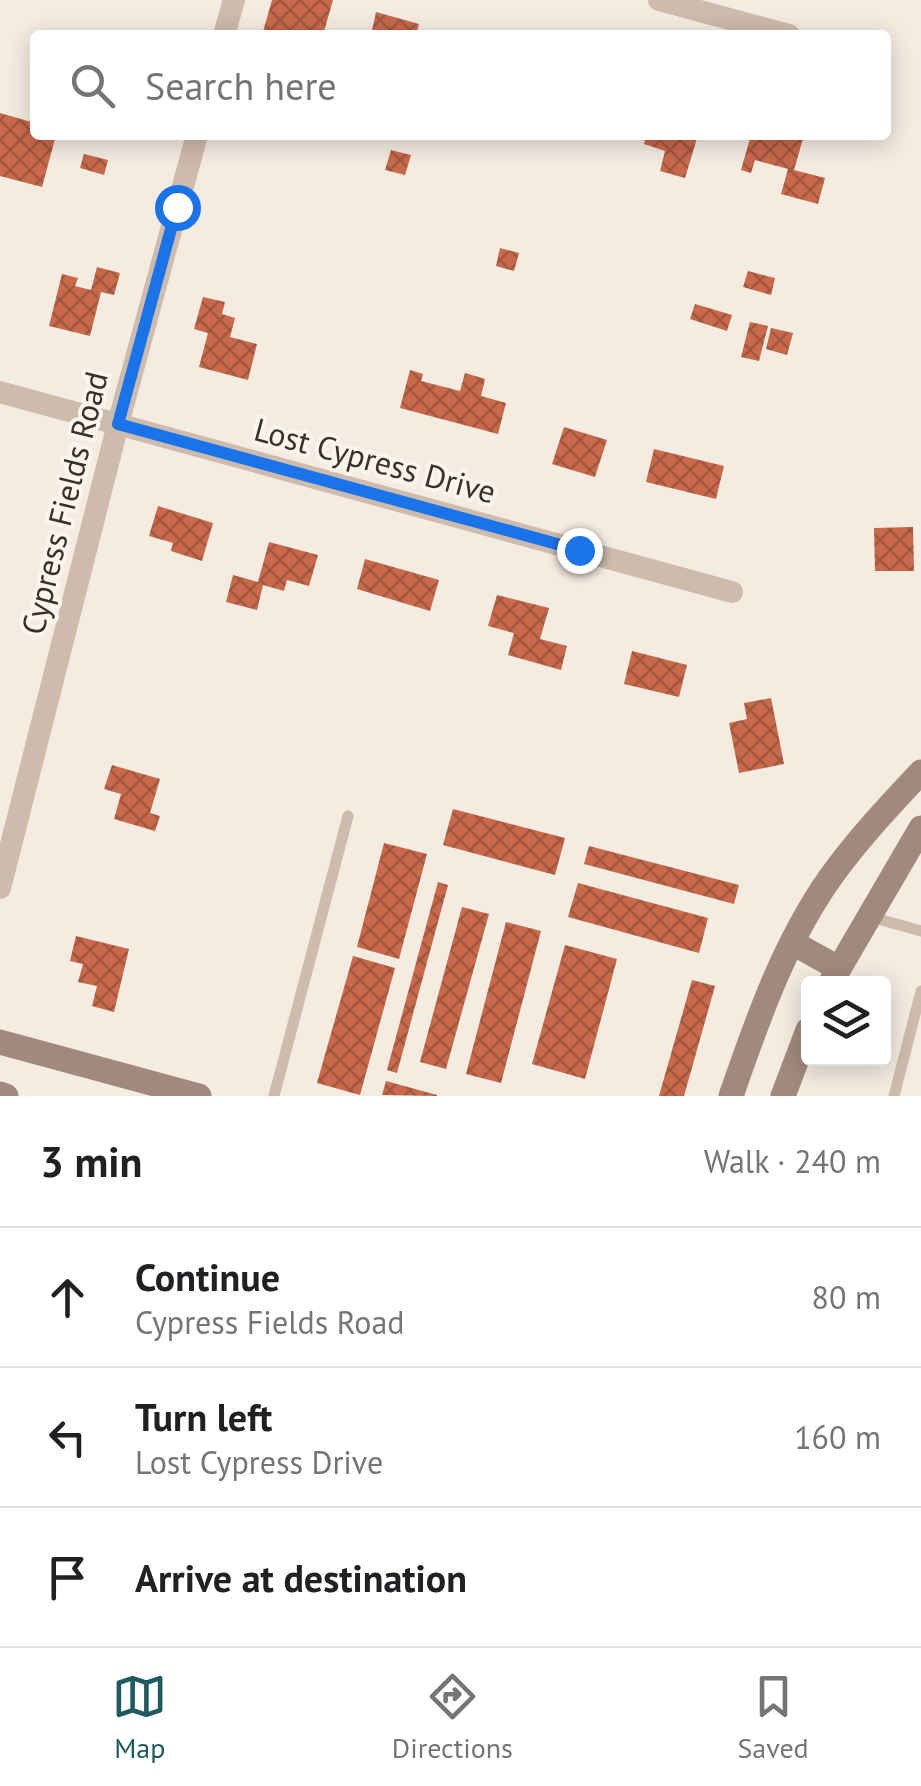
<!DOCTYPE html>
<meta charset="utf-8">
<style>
body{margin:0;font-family:"PT Sans",sans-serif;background:#f2f2f2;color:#202124}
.controls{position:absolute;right:30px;bottom:30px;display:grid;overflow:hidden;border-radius:10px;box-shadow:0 5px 25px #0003}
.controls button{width:90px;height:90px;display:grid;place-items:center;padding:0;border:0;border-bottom:2px solid #e0e0e0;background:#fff;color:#202124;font:50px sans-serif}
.stop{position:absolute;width:30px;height:30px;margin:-22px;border:8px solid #1a73e8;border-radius:50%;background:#fff}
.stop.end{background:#1a73e8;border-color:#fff;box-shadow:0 2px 10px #0008}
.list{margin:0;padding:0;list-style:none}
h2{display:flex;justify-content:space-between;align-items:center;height:130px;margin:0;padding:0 40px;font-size:42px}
h2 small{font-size:32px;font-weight:400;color:#757577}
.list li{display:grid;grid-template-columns:65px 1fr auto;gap:30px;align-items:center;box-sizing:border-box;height:140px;padding:0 40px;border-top:2px solid #e0e0e0}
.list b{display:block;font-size:38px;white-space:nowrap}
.list p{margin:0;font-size:32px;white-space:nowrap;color:#757577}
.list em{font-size:32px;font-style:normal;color:#757577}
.icon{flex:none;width:55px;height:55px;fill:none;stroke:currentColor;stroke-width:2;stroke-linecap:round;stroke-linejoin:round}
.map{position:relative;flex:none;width:921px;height:1096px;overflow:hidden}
.search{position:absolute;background:#fff;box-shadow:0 5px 25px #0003;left:30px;right:30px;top:30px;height:110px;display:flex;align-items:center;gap:25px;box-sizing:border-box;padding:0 35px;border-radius:10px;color:#757577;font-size:38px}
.sheet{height:550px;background:#fff}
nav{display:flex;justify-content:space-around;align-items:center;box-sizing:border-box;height:140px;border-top:2px solid #e0e0e0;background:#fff;font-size:28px;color:#757577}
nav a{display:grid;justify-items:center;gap:5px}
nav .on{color:#1f5a5e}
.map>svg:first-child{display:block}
.building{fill:url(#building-cross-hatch)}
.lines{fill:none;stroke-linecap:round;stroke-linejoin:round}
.lane{stroke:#cdbbac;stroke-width:11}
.street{stroke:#cdbbac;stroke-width:22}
.secondary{stroke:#a18a7d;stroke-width:25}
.route{stroke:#1a73e8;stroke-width:12}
.labels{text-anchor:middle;stroke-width:8;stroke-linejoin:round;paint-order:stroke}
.street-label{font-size:32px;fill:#3b302b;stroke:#fbf5ee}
</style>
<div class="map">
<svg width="921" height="1096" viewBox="0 0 921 1096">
<defs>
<pattern id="building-cross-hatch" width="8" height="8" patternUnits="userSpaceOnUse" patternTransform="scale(2.5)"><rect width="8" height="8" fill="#c8694b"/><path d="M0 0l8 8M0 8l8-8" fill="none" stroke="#a4573f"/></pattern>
</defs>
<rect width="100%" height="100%" fill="#f4ebe1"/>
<path class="building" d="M 272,0 L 333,0 L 323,35 L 262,35 Z
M 376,12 L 419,24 L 417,31 L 427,35 L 371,35 Z
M 0,113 L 35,123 L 35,135 L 56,135 L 42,187 L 0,176 Z
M 646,135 L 698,135 L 685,178 L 660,171 L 665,151 L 644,144 Z
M 751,135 L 804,135 L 794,170 L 825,178 L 818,204 L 781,194 L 788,169 L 755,160 L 751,173 L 741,170 Z
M 391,150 L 411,155 L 405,175 L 385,170 Z
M 84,154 L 108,160 L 104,175 L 80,168 Z
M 500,248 L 519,253 L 514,271 L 496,266 Z
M 97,267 L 120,273 L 114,295 L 101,292 L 90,336 L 49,326 L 62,274 L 78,278 L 75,286 L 91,290 Z
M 748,271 L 775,278 L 771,295 L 743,287 Z
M 203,297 L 225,302 L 222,314 L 235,318 L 230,337 L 257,344 L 248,380 L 199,367 L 208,333 L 194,329 Z
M 695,304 L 732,315 L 727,331 L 690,319 Z
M 750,322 L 768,326 L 759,361 L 741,357 Z
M 771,328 L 793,333 L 787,355 L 766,349 Z
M 410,370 L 423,374 L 421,381 L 460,391 L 465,373 L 485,379 L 481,396 L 506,403 L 498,434 L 400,408 Z
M 564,427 L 607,440 L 595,477 L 552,464 Z
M 654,449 L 724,466 L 716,499 L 646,482 Z
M 158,506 L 213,523 L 202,561 L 171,551 L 173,543 L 149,536 Z
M 913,527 L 914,571 L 875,571 L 874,528 Z
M 269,542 L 318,555 L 309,586 L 287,580 L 284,591 L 263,585 L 257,610 L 226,602 L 233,575 L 258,582 Z
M 365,559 L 439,580 L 430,611 L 357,589 Z
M 497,595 L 549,608 L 540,639 L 567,646 L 561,670 L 508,655 L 514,633 L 488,626 Z
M 632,651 L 687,665 L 679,697 L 624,684 Z
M 771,698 L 784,764 L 739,773 L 729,723 L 747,719 L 744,703 Z
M 112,765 L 160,779 L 150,813 L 160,816 L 155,831 L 114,819 L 121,794 L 104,789 Z
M 453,809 L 565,838 L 555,875 L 443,845 Z
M 384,843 L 427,854 L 399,959 L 357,947 Z
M 589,846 L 739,885 L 734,904 L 584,864 Z
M 438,882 L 448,885 L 397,1073 L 387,1070 Z
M 578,883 L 708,918 L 699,953 L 568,917 Z
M 462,907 L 489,914 L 446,1069 L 420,1062 Z
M 506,922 L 541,931 L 501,1083 L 466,1074 Z
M 76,936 L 129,949 L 114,1012 L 92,1006 L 97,986 L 78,982 L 83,964 L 70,961 Z
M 565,945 L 617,959 L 585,1079 L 532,1064 Z
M 353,956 L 395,968 L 360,1095 L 317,1083 Z
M 692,980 L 715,986 L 684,1096 L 659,1096 Z
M 386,1081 L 437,1095 L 437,1096 L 382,1095 Z"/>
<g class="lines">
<path class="lane" d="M 871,917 L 921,931
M 274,1096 L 348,816
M 894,1096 L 921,991"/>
<path class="street" d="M 659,0 L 789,35
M 224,35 L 234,0
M 0,392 L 732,592
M 0,888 L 118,424 L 197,135"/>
<path class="secondary" d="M 793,943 L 838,968
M 830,984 L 921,828
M 0,1042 L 199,1096
M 0,1094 L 6,1096
M 731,1096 C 757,1021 784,943 830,878 C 857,840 889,806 921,772
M 783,1096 L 808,1030"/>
</g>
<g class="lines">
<path class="route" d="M 177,207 L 118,424 L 579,550"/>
</g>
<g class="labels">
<g class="street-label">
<text transform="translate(375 461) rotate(15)" y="11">Lost Cypress Drive</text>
<text transform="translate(65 503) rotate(-76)" y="11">Cypress Fields Road</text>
</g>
</g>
</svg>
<div class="controls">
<button><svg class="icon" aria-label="layers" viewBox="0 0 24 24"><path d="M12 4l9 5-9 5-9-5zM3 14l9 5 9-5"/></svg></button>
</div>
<div class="stop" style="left:177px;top:207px"></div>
<div class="stop end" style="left:579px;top:550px"></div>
<div class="search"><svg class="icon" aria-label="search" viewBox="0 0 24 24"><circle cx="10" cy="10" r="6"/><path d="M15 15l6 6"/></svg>Search here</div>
</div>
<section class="sheet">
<h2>3 min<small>Walk · 240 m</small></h2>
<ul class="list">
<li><svg class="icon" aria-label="ahead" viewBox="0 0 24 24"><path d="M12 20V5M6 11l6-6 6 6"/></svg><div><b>Continue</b><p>Cypress Fields Road</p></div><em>80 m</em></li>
<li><svg class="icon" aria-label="left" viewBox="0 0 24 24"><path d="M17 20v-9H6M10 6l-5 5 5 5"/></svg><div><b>Turn left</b><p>Lost Cypress Drive</p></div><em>160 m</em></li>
<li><svg class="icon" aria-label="arrive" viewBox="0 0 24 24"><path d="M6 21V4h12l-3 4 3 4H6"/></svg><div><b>Arrive at destination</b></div></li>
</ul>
</section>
<nav>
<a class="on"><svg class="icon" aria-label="map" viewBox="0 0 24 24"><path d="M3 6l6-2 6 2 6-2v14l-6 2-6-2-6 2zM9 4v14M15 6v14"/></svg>Map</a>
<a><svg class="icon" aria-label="directions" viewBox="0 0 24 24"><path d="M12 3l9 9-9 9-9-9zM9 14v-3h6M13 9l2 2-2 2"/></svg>Directions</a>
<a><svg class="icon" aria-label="saved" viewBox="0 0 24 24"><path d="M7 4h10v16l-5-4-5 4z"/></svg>Saved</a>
</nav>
